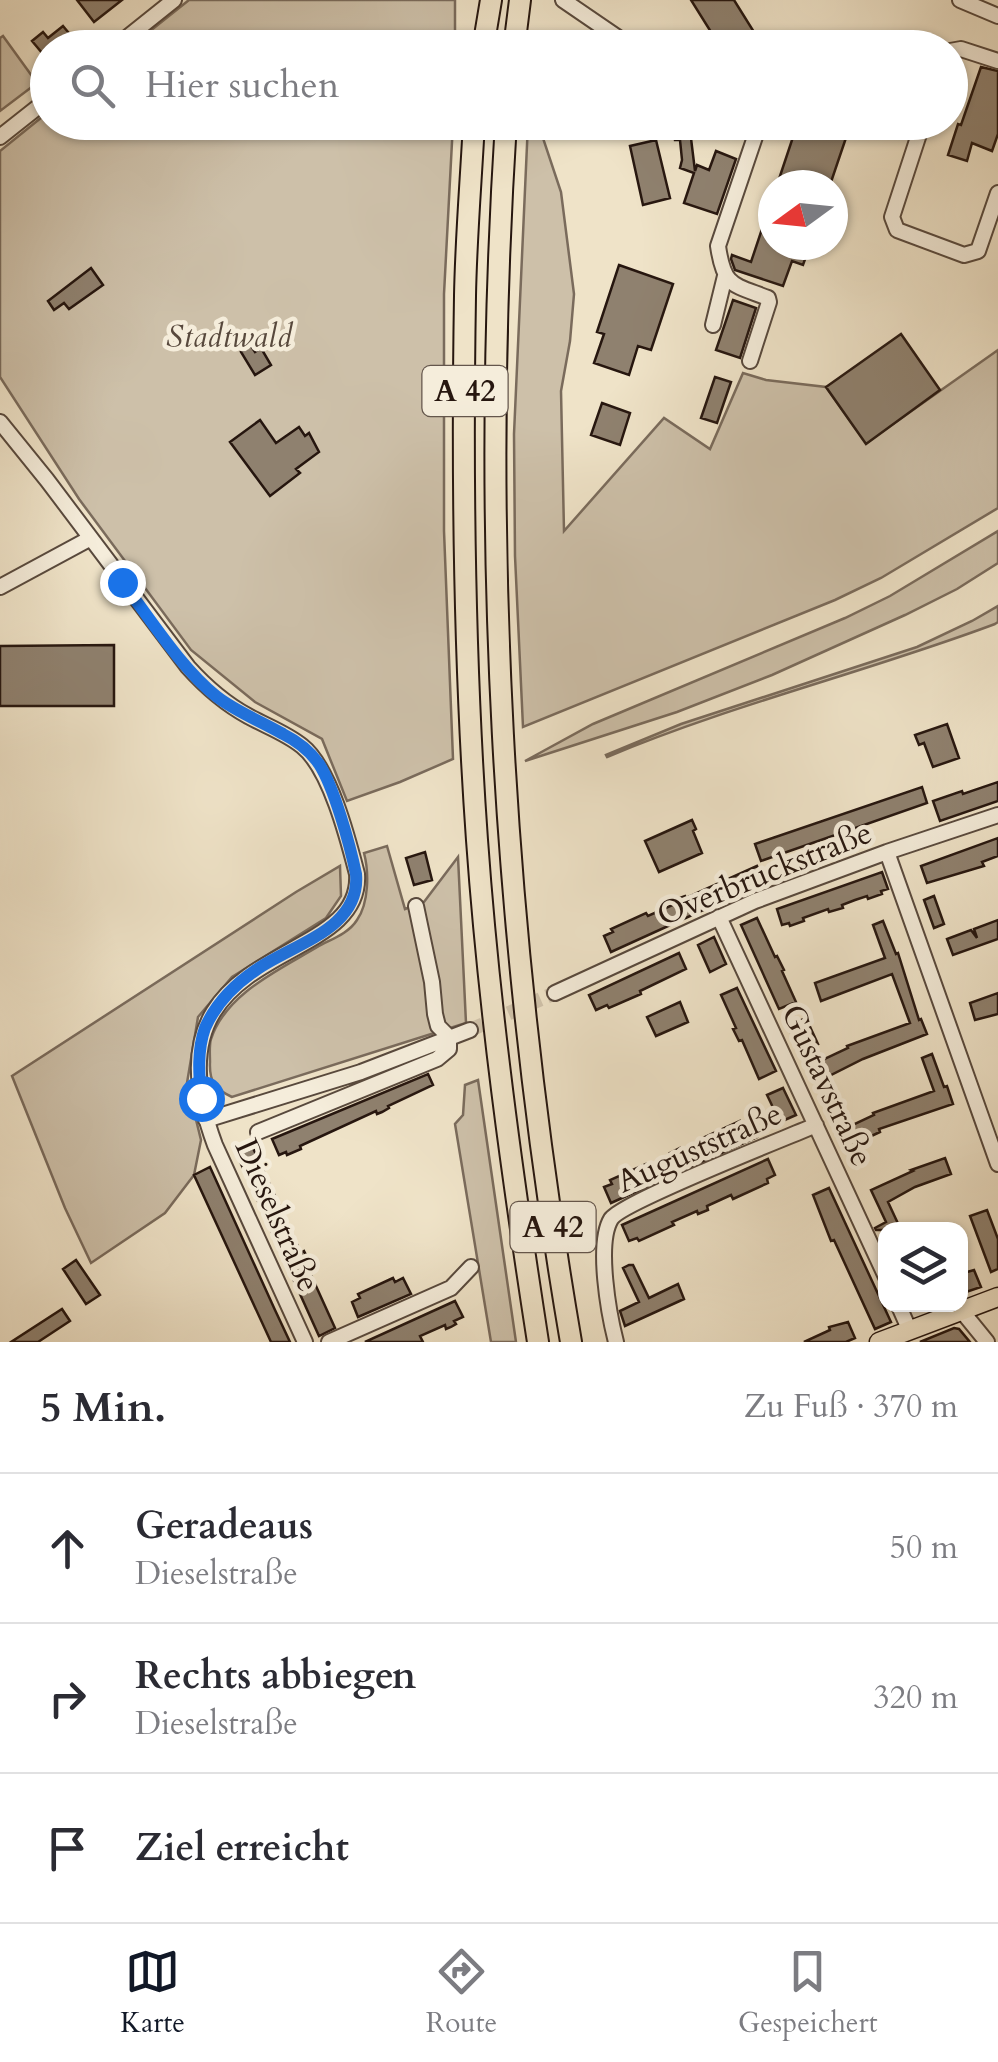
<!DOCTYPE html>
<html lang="de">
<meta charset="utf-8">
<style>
body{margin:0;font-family:Cardo,serif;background:#f7f7f7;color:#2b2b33}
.controls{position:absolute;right:30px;bottom:30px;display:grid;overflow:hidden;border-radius:20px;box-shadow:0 2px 8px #0004}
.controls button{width:90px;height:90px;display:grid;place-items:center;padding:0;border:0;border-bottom:2px solid #e1e1e2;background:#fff;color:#2b2b33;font:50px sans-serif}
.compass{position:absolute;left:758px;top:170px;width:90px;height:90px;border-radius:50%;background:#fff;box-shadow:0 2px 8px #0004;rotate:255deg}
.stop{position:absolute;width:30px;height:30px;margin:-22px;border:8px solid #1a73e8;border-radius:50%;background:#fff}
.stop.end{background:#1a73e8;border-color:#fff;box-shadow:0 2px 10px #0008}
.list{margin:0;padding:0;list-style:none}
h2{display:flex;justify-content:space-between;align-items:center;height:130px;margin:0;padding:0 40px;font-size:42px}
h2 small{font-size:32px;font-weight:400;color:#7c7c81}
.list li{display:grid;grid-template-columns:65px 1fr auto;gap:30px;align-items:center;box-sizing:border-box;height:150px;padding:0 40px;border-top:2px solid #e1e1e2}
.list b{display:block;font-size:38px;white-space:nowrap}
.list p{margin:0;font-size:32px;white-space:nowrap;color:#7c7c81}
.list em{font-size:32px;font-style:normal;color:#7c7c81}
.icon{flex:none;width:55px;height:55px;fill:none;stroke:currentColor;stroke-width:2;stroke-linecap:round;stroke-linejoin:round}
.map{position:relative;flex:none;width:998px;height:1342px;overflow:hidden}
.search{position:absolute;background:#fff;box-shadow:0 2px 8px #0004;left:30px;right:30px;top:30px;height:110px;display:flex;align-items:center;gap:25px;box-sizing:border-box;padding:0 35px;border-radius:55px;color:#7c7c81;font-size:38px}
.sheet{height:580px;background:#fff}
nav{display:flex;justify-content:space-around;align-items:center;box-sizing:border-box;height:140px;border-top:2px solid #e1e1e2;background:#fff;font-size:28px;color:#7c7c81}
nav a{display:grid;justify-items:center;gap:5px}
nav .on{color:#111827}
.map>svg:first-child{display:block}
.green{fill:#cdc0a9;stroke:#7a6b5c;stroke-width:2.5}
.building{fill:#8f816f;stroke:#26160f;stroke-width:2.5}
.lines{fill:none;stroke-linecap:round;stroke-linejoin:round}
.minor-tunnel{stroke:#d1c4ac;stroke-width:14;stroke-dasharray:14 7;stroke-linecap:butt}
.minor-casing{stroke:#58493d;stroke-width:18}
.major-casing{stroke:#26160f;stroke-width:21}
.highway-casing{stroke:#26160f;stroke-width:24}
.minor{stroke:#f5eddb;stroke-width:14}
.major{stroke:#efe3c8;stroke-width:18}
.highway{stroke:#efe3c8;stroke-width:20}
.route{stroke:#1a73e8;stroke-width:12}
.labels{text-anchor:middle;stroke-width:9;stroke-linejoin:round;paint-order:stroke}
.shield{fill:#f5eddb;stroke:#64564c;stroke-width:2.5}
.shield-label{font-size:30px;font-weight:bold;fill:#26160f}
.park-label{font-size:32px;font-style:italic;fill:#58493d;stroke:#f5eddb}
.street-label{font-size:32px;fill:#26160f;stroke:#f5eddb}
</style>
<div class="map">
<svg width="998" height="1342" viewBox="0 0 998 1342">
<rect width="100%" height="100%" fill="#efe3c8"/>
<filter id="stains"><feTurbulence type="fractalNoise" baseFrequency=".002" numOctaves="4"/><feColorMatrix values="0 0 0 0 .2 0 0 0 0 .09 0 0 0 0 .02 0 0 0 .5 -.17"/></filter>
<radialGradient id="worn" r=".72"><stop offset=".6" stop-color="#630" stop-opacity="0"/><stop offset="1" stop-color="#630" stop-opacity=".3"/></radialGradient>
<path class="green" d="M 189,0 L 455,0 L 455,47 L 130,47 Z
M 3,36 L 37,83 L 0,111 L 0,38 Z
M 47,113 L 48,122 L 453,123 L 444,294 L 444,531 L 453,759 L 400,782 L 347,801 L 322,739 L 255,702 L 191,650 L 79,499 L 0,377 L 0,151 Z
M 528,123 L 535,123 L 540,129 L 561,192 L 574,294 L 570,341 L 561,391 L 564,531 L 664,418 L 710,449 L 743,373 L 766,380 L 826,387 L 866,443 L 998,350 L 998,508 L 881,578 L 835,600 L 523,727 L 515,556 L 514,434 Z
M 998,531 L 998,563 L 957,589 L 905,615 L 772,675 L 677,712 L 525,761 L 593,724 L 845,618 L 890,596 Z
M 998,606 L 998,622 L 995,624 C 867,672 733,704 607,757 L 606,755 L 681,724 L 917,647 L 972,621 Z
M 387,846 L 405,909 L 424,902 L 458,857 L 466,1023 L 232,1097 C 215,1089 209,1082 210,1062 C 210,1055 209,1046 211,1039 C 226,993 281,969 319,946 C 332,939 349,933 357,920 C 369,903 369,872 364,853 Z
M 340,866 L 341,896 L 326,918 L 232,977 L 198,1017 L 187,1083 L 201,1140 L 194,1175 L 165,1213 L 91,1263 L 65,1208 L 12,1076 L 296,892 Z
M 478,1080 L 516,1342 L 491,1342 L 455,1124 L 463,1115 L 465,1085 Z"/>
<path class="building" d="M 77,0 L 122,0 L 94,22 Z
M 691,0 L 734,0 L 764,48 L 721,48 Z
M 63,26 L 73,38 L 61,48 L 48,48 L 48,60 L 32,41 L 43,32 L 48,38 Z
M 981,67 L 998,71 L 998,134 L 992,151 L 972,143 L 967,161 L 948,155 L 958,124 L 961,125 Z
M 673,122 L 689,122 L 695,171 L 697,165 L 709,170 L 716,151 L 736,159 L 717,214 L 684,203 L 694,173 L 680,168 L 682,160 L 680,140 L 675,140 Z
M 798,122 L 838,122 L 850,126 L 830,185 L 777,185 Z
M 656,140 L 670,198 L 643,205 L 630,146 Z
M 771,202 L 773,202 L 773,245 L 810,245 L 803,265 L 792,261 L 783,286 L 735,270 L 731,259 L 732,255 L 751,262 Z
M 619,265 L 673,284 L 651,350 L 638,346 L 629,375 L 594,363 L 604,334 L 597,332 Z
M 91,268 L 103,285 L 69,309 L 64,303 L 54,310 L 48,301 Z
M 733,300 L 756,308 L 740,358 L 716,350 Z
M 901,334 L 940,390 L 866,444 L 826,387 Z
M 251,346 L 255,352 L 261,348 L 271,365 L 255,375 L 241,352 Z
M 715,377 L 731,382 L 717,423 L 701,418 Z
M 602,403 L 630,413 L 620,445 L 591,435 Z
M 260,420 L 276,443 L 299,427 L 305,436 L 309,433 L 319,452 L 296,469 L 300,473 L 270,496 L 230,442 Z
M 114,645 L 114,706 L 0,706 L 0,646 Z
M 947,724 L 959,758 L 933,767 L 924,743 L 919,745 L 915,735 Z
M 998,782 L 998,801 L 940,821 L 933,801 L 962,791 L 963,794 Z
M 922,787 L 927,803 L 761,861 L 755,844 Z
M 692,820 L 696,829 L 693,831 L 702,853 L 659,872 L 645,841 Z
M 998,838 L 998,856 L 982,862 L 984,866 L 927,883 L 921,866 Z
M 425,852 L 432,880 L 414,885 L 406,858 Z
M 757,866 L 765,882 L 611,952 L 604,936 L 613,932 L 611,929 L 646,913 L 648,916 L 677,903 L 676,900 L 680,898 L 685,896 L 686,898 Z
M 882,872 L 888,889 L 881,891 L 882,894 L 868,899 L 867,896 L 855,900 L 842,905 L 843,908 L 829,912 L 828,909 L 803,918 L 804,921 L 790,926 L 789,923 L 782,925 L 777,909 Z
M 934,896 L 944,924 L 934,928 L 924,900 Z
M 757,918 L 775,957 L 777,956 L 784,970 L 782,971 L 796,1002 L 779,1009 L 741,925 Z
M 998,920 L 998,939 L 953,955 L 947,939 L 971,930 L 977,938 L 974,929 Z
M 883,921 L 896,954 L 898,953 L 919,1020 L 921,1019 L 927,1034 L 863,1059 L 827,1077 L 820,1061 L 848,1048 L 847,1046 L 910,1023 L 892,974 L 821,1001 L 815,983 L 885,958 L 873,925 Z
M 714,937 L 726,964 L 710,972 L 698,945 Z
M 679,953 L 686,969 L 640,991 L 641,994 L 609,1008 L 607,1005 L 596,1010 L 589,995 Z
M 737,988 L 776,1071 L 759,1079 L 742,1040 L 739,1041 L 733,1029 L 736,1028 L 721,995 Z
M 998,993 L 998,1014 L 975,1020 L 970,1003 Z
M 680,1002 L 688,1022 L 656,1036 L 647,1017 Z
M 806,1018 L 818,1044 L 799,1052 L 788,1026 Z
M 932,1054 L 944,1087 L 947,1086 L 953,1104 L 879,1129 L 880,1132 L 854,1144 L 846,1128 L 874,1115 L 873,1113 L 934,1091 L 922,1058 Z
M 428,1074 L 433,1085 L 388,1106 L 389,1108 L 382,1112 L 377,1114 L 376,1111 L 300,1146 L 301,1149 L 287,1155 L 286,1152 L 279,1155 L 272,1139 Z
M 783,1088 L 796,1115 L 780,1122 L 767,1095 Z
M 740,1121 L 742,1125 L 750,1121 L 757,1137 L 611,1203 L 604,1187 L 612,1184 L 610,1180 L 646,1164 L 647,1167 L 672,1156 L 670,1153 L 680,1148 L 682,1152 L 706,1141 L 705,1137 Z
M 253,1148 L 301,1253 L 304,1251 L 310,1263 L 306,1264 L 335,1328 L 319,1336 L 237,1155 Z
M 945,1158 L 951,1174 L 915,1187 L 888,1202 L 901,1230 L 876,1230 L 875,1228 L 886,1222 L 871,1190 L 913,1171 L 911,1170 Z
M 768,1159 L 775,1175 L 767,1179 L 768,1183 L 733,1199 L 731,1195 L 707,1206 L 708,1210 L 698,1214 L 697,1211 L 672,1222 L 674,1225 L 639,1241 L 637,1238 L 629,1241 L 622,1225 Z
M 210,1167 L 275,1310 L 290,1342 L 271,1342 L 194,1175 Z
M 829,1188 L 891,1322 L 875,1329 L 834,1240 L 831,1241 L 813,1195 Z
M 987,1210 L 998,1239 L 998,1269 L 991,1272 L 970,1216 Z
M 76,1260 L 100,1295 L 86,1304 L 63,1269 Z
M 629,1265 L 633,1265 L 649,1298 L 678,1284 L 684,1299 L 625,1326 L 620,1311 L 639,1302 L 623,1268 Z
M 974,1270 L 981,1287 L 960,1294 L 960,1274 Z
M 393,1278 L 395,1282 L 403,1278 L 411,1294 L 358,1317 L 352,1302 L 360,1298 L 358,1294 Z
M 455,1301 L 463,1317 L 454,1321 L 456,1324 L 451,1327 L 446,1329 L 445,1325 L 420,1336 L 423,1342 L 365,1342 Z
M 62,1309 L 70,1321 L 38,1342 L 11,1342 Z
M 848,1322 L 855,1338 L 846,1342 L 804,1342 L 830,1330 L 829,1327 Z
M 954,1328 L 959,1329 L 970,1342 L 920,1342 Z"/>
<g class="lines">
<path class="minor-tunnel" d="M 470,1030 L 555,993"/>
<g class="minor-casing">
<path id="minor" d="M 563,0 L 620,39 L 637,48
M 960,0 L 998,16
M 114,48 L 174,0
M 950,51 L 961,49 L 998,61
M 923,122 L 892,217 L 897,230 L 964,255 L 978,251 L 998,193
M 0,137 L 48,99
M 713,325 L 725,276
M 750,361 L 769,302 L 768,298 C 732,284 724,287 718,246 L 760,122
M 0,422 L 47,480 L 188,667 C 206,687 224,703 248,716 C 266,726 286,733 302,746 C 330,768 348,839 357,874 C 364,973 137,937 215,1145 L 305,1342
M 0,587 L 89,539
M 887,852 L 998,1164
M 719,917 L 886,1277
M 555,993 L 755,901 L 887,852 L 998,815
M 206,1120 L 361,1072 L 470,1030
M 258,1132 L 437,1059 L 449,1049 L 449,1037 L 438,1026 L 435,1014 L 432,982 L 416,906
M 898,1304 L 909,1329
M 961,1310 L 987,1342
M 329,1342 L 451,1288 L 471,1267
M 616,1342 C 609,1315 596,1244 611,1219 C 622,1202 786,1138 816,1125"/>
</g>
<g class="major-casing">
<path id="major" d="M 879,1342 L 998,1297"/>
</g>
<g class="highway-casing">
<path id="highway" d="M 483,48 L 491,0
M 514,48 L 520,0
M 474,122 C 471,180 466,238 465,296 C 462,477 464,659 477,840 C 489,1008 512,1175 538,1342
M 506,122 C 480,528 502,941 571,1342"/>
</g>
<use href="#minor" class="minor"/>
<use href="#major" class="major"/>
<use href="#highway" class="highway"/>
</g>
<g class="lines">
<path class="route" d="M 122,582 C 150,618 180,667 216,696 C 236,712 261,721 283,734 C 297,741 310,751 319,764 C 334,787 350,845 356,874 C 361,929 293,944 256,970 C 234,985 216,1003 205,1028 C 197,1050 199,1075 201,1098"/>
</g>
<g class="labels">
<g class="shield">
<rect x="422.5" y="366" width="85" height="50" rx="8"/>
<rect x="510.5" y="1202" width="85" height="50" rx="8"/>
</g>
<g class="shield-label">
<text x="465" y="401">A 42</text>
<text x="553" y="1237">A 42</text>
</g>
<g class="park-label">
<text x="229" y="347">Stadtwald</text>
</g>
<g class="street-label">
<text transform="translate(764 873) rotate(-22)" y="11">Overbruckstraße</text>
<text transform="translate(828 1085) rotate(65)" y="11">Gustavstraße</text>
<text transform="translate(699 1147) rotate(-24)" y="11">Auguststraße</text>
<text transform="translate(278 1215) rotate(66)" y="11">Dieselstraße</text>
</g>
</g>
<rect width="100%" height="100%" filter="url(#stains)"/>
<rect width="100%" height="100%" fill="url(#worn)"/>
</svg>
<div class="controls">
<button><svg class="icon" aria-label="layers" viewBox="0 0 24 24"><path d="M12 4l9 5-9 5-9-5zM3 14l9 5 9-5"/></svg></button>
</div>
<svg class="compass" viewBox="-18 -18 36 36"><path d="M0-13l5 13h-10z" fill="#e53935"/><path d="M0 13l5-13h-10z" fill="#7c7c81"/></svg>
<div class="stop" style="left:201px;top:1098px"></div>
<div class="stop end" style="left:122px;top:582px"></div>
<div class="search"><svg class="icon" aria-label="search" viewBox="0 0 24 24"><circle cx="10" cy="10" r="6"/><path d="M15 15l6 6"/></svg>Hier suchen</div>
</div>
<section class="sheet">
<h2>5 Min.<small>Zu Fuß · 370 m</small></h2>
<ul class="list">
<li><svg class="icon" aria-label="ahead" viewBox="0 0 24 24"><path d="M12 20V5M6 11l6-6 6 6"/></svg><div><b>Geradeaus</b><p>Dieselstraße</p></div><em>50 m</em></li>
<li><svg class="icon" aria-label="right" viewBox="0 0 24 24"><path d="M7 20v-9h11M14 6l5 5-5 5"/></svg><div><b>Rechts abbiegen</b><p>Dieselstraße</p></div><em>320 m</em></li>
<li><svg class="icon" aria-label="arrive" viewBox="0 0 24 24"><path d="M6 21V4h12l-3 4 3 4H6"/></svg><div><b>Ziel erreicht</b></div></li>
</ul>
</section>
<nav>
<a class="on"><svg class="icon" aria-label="map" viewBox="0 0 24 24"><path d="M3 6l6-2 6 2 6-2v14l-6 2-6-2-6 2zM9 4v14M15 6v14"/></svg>Karte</a>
<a><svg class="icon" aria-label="directions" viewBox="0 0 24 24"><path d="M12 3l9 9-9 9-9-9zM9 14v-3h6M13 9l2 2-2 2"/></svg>Route</a>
<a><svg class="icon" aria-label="saved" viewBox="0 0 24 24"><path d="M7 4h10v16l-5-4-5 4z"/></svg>Gespeichert</a>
</nav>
